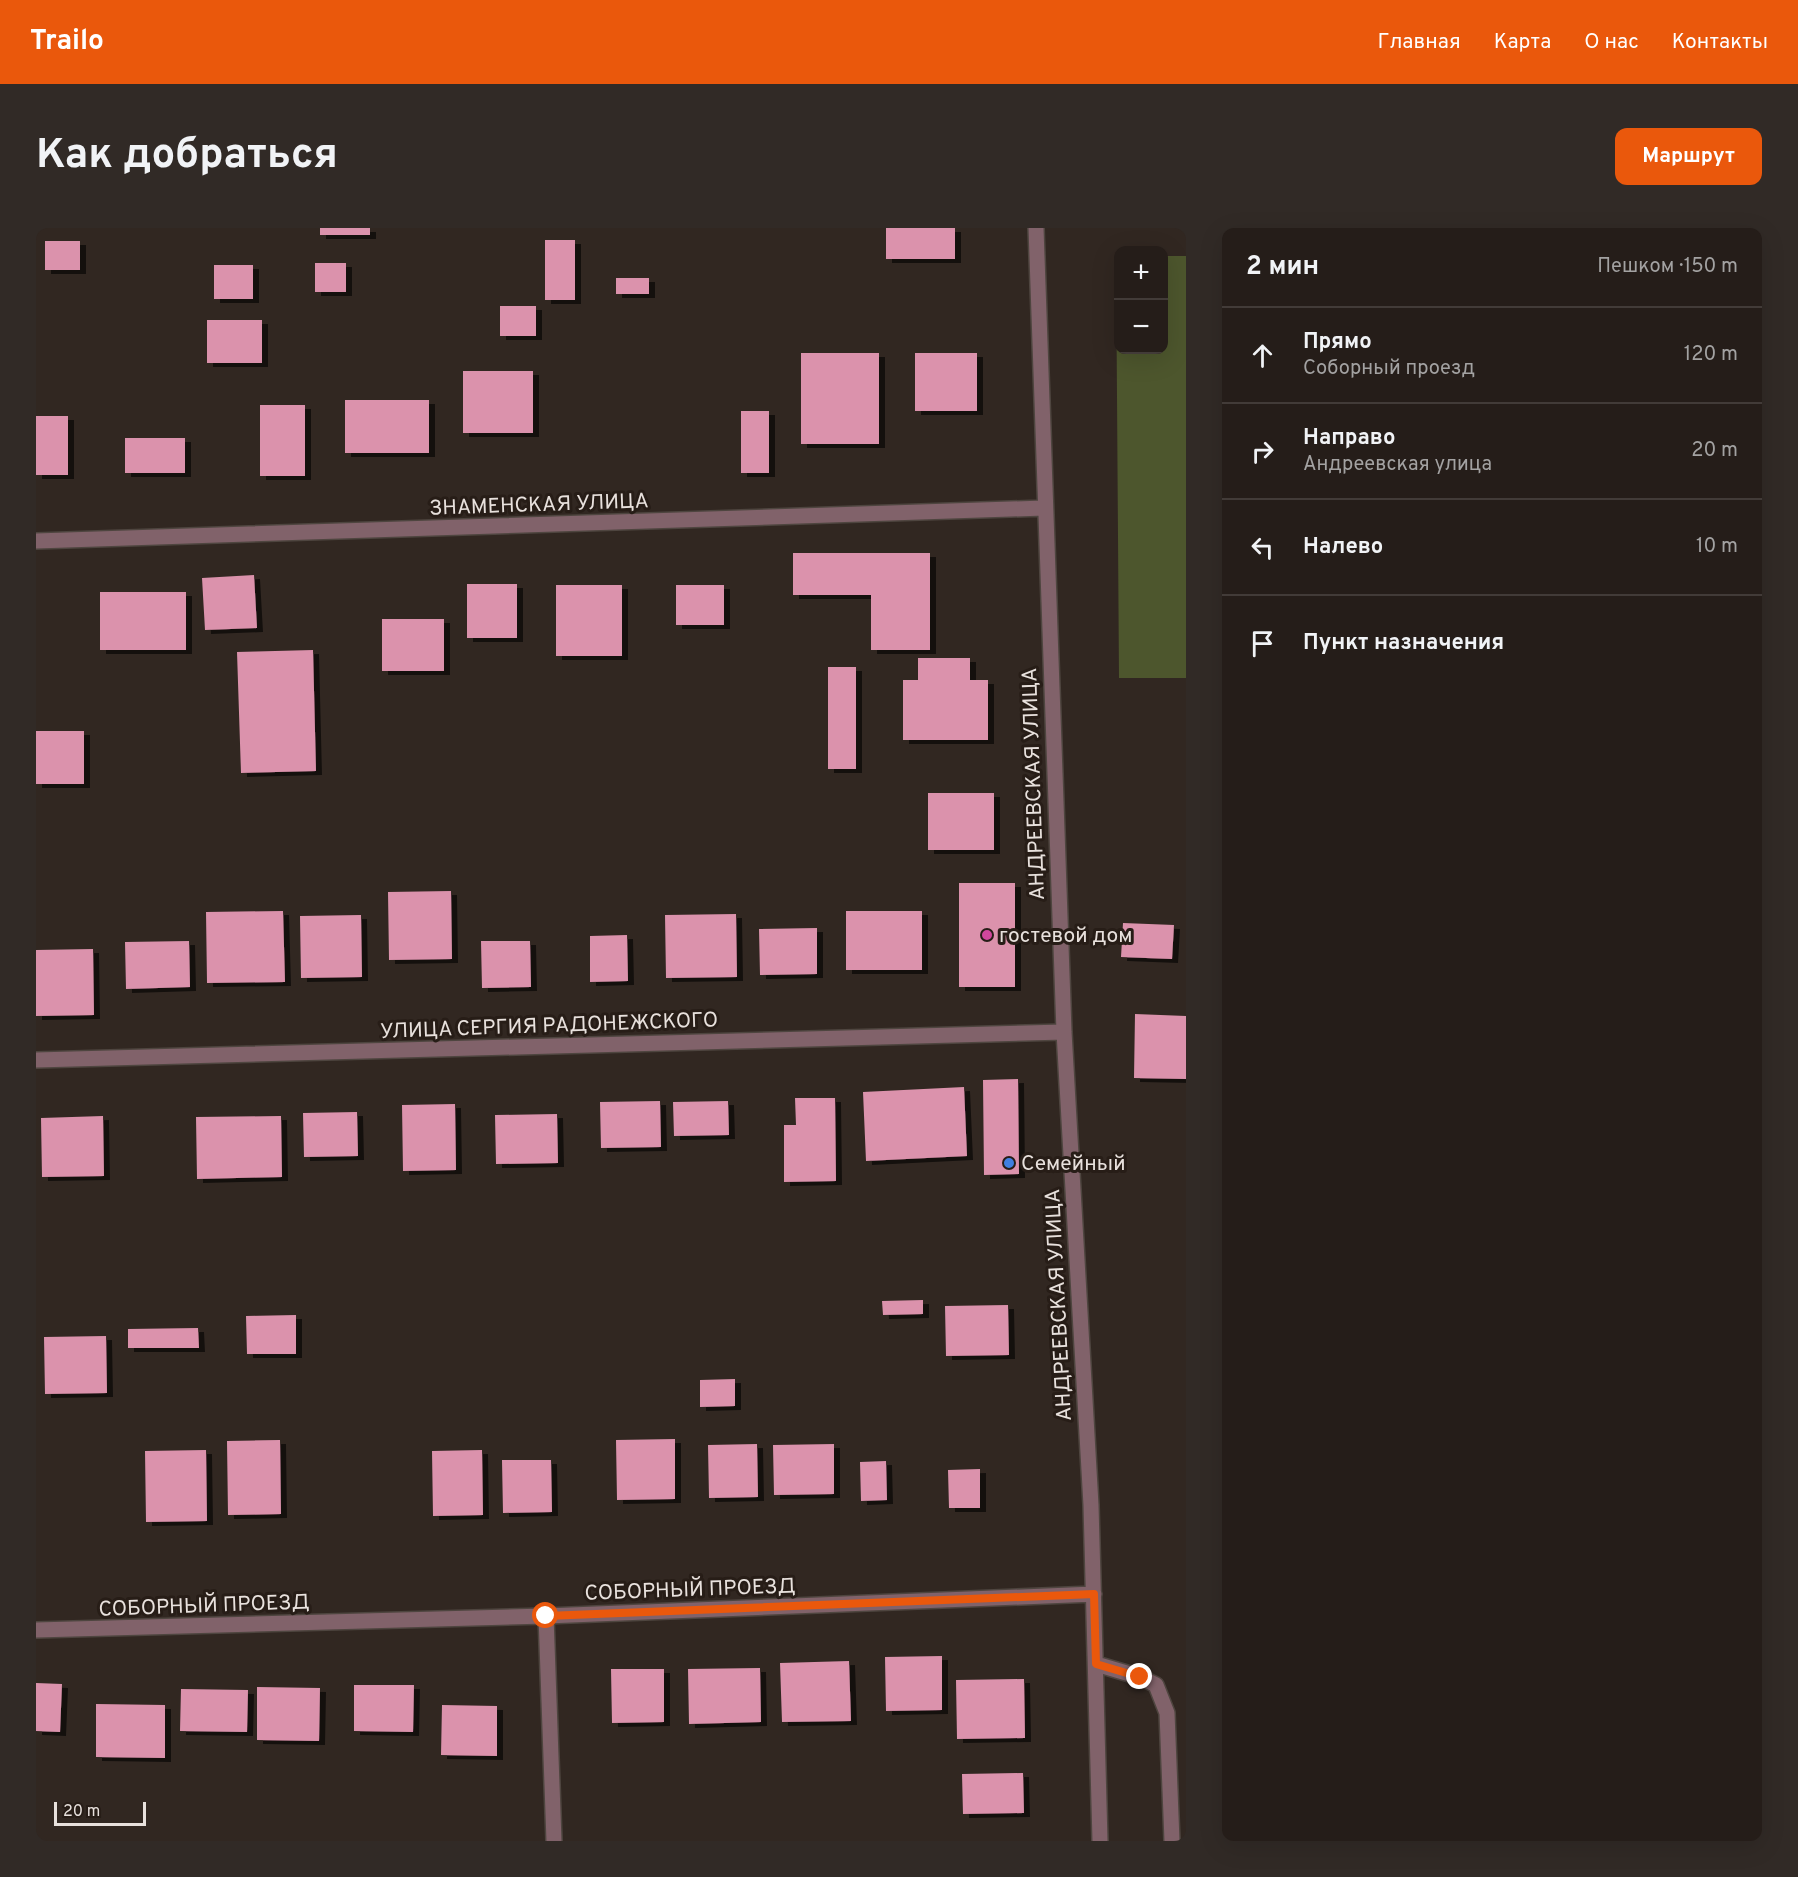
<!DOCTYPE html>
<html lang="ru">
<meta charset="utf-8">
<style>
body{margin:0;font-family:Overpass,sans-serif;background:#312a26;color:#f1f3f6}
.controls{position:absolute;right:18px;top:18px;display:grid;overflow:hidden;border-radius:12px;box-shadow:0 6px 24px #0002}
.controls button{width:54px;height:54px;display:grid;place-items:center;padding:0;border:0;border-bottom:2px solid #423b38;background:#251d19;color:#f1f3f6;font:30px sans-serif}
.scale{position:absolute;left:18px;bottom:15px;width:92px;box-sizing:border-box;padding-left:6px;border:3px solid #e8e1dd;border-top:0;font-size:16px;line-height:21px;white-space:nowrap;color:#e8e1dd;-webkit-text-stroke:4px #271d17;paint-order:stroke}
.stop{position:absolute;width:18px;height:18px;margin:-14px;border:4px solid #ea580c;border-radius:50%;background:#fff}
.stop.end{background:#ea580c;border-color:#fff;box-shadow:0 2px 6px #0008}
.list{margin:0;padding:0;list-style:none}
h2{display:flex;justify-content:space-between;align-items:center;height:78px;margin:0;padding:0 24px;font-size:26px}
h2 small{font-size:20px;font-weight:400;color:#a3a2a2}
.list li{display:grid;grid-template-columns:39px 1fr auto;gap:18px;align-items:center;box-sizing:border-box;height:96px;padding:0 24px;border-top:2px solid #423b38}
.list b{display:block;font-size:22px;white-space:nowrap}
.list p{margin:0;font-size:20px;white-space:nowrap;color:#a3a2a2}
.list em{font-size:20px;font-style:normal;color:#a3a2a2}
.icon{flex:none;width:33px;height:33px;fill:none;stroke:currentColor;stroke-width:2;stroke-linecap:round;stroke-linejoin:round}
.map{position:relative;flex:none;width:1150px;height:1613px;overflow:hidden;border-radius:12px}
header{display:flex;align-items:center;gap:36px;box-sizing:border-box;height:84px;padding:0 30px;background:#ea580c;color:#fff}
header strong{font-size:28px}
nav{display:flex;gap:33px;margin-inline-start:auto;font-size:21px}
.intro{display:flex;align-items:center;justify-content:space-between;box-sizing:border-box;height:144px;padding:0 36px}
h1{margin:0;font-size:42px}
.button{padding:15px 27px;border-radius:12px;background:#ea580c;color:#fff;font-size:21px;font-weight:700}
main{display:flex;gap:36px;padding:0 36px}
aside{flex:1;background:#251d19;border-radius:12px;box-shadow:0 6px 24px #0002}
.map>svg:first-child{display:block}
.green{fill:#4d562d}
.building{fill:#db92ac;filter:url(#shadow)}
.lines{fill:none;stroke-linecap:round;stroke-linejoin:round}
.minor-casing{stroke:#4e453f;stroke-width:18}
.minor{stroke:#81626a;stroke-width:15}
.route{stroke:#ea580c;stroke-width:8}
.hotel-dot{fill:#d1479c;stroke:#271d17;stroke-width:2}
.shop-dot{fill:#3f7fe0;stroke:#271d17;stroke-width:2}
.labels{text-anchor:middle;stroke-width:6;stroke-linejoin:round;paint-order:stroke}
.street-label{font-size:21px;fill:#e8e1dd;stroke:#271d17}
.poi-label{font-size:21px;fill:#e8e1dd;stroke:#271d17;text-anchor:start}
</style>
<header>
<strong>Trailo</strong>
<nav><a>Главная</a><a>Карта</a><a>О нас</a><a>Контакты</a></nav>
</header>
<div class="intro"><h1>Как добраться</h1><a class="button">Маршрут</a></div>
<main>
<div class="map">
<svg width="1150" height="1613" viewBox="0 0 1150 1613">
<defs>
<filter id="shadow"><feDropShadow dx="6" dy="4" stdDeviation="0" flood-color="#0009"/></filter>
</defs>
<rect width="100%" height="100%" fill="#312721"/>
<path class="green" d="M 1080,28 L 1082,28 L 1082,122 L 1128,122 L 1128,28 L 1150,28 L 1150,450 L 1083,450 Z"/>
<path class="building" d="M 284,0 L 334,0 L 334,7 L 284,7 Z
M 850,0 L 919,0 L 919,31 L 850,31 Z
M 509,12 L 539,12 L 539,72 L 509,72 Z
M 9,13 L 44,13 L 44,42 L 9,42 Z
M 279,35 L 310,35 L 310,64 L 279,64 Z
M 178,37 L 217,37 L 217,71 L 178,71 Z
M 580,50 L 613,50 L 613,66 L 580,66 Z
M 464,78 L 500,78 L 500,108 L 464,108 Z
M 171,92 L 226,92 L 226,135 L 171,135 Z
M 765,125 L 843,125 L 843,216 L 765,216 Z
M 879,125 L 941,125 L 941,183 L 879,183 Z
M 427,143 L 497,143 L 497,205 L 427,205 Z
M 309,172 L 393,172 L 393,225 L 309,225 Z
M 224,177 L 269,177 L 269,248 L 224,248 Z
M 705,183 L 733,183 L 733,245 L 705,245 Z
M 0,188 L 32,188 L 32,247 L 0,247 Z
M 89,210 L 149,210 L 149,245 L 89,245 Z
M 757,325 L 894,325 L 894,422 L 835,422 L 835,367 L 757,367 Z
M 218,347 L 221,400 L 169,402 L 166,350 Z
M 431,356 L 481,356 L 481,410 L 431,410 Z
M 520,357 L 586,357 L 586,428 L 520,428 Z
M 640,357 L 688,357 L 688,397 L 640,397 Z
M 64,364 L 150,364 L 150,422 L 64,422 Z
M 346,391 L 408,391 L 408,443 L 346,443 Z
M 277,422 L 280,543 L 205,545 L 201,424 Z
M 882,430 L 934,430 L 934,452 L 952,452 L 952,512 L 867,512 L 867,452 L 882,452 Z
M 792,439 L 820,439 L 820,541 L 792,541 Z
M 0,503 L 48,503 L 48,556 L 0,556 Z
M 892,565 L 958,565 L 958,622 L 892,622 Z
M 923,655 L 979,655 L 979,759 L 923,759 Z
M 415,663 L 416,731 L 353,732 L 352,664 Z
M 247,683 L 249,754 L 171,755 L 170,684 Z
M 810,683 L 886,683 L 886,742 L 810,742 Z
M 700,686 L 701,749 L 630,750 L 629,687 Z
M 325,687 L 326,749 L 265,750 L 264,688 Z
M 1087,695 L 1138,697 L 1136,731 L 1085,729 Z
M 781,700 L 781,746 L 724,747 L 723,701 Z
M 591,707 L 592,753 L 554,754 L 554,708 Z
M 153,713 L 154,759 L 90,761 L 89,714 Z
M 445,713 L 494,713 L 495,759 L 446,760 Z
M 57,721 L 58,787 L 0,788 L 0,722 Z
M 1099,786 L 1150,788 L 1150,851 L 1098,850 Z
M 982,851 L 983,946 L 948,947 L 947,852 Z
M 928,859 L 931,928 L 830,933 L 827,864 Z
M 759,870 L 799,870 L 800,953 L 748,954 L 748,897 L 760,897 Z
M 624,873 L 625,919 L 565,920 L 564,874 Z
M 692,873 L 693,907 L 638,908 L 637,874 Z
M 419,876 L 420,942 L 367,943 L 366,877 Z
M 321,884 L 322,928 L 268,929 L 267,885 Z
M 521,886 L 522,935 L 460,936 L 459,887 Z
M 67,888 L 68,948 L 6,949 L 5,890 Z
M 245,888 L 246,949 L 161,951 L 160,889 Z
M 887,1072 L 887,1086 L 847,1087 L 846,1073 Z
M 972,1077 L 973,1127 L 910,1128 L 909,1078 Z
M 260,1087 L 260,1126 L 211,1126 L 210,1088 Z
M 162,1100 L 163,1120 L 92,1120 L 92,1101 Z
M 70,1108 L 71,1165 L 9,1166 L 8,1109 Z
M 699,1151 L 699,1178 L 664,1179 L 664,1152 Z
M 639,1211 L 639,1271 L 581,1272 L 580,1212 Z
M 244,1212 L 245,1286 L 192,1287 L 191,1213 Z
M 721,1216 L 722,1269 L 673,1270 L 672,1217 Z
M 798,1216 L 798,1266 L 738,1267 L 737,1217 Z
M 170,1222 L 171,1293 L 110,1294 L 109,1223 Z
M 446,1222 L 447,1287 L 397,1288 L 396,1223 Z
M 466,1232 L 515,1232 L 516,1284 L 467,1285 Z
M 850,1233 L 851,1272 L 825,1273 L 824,1234 Z
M 944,1241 L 944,1280 L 913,1280 L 912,1242 Z
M 906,1428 L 906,1482 L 850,1483 L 849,1429 Z
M 813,1433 L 815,1493 L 746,1494 L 744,1435 Z
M 724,1440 L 725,1494 L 653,1496 L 652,1441 Z
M 575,1441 L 628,1441 L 628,1494 L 576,1495 Z
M 988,1451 L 989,1510 L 921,1511 L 920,1452 Z
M 0,1455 L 26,1456 L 24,1504 L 0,1503 Z
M 318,1457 L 378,1457 L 377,1504 L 318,1503 Z
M 221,1459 L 284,1460 L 283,1513 L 221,1512 Z
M 145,1461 L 212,1462 L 211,1504 L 144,1503 Z
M 60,1476 L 129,1477 L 129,1530 L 60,1529 Z
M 406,1477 L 461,1478 L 461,1528 L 405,1527 Z
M 987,1545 L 988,1585 L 927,1586 L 926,1546 Z"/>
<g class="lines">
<g class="minor-casing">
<path id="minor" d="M 1000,0 L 1028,804 L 1055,1277 L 1064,1613
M 0,313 L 1008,280
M 0,832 L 1028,804
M 510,1388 L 518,1613
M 0,1402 L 510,1388 L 1058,1366
M 1060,1436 L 1104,1449 L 1120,1457 L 1131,1485 L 1136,1613"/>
</g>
<use href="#minor" class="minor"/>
</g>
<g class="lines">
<path class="route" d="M 510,1388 L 1058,1366 L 1060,1436 L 1104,1449"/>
</g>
<circle class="hotel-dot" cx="951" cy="707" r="6"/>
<circle class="shop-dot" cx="973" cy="935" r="6"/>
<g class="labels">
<g class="street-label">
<text transform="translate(503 276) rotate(-2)" y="7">ЗНАМЕНСКАЯ УЛИЦА</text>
<text transform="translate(997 556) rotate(-92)" y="7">АНДРЕЕВСКАЯ УЛИЦА</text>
<text transform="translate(513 797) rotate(-2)" y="7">УЛИЦА СЕРГИЯ РАДОНЕЖСКОГО</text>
<text transform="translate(1022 1077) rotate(-93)" y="7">АНДРЕЕВСКАЯ УЛИЦА</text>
<text transform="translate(654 1361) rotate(-2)" y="7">СОБОРНЫЙ ПРОЕЗД</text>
<text transform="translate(168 1377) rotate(-2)" y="7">СОБОРНЫЙ ПРОЕЗД</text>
</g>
<g class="poi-label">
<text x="963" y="714">гостевой дом</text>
<text x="985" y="942">Семейный</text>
</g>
</g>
</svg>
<div class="controls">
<button>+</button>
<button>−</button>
</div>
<div class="scale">20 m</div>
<div class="stop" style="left:510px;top:1388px"></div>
<div class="stop end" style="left:1104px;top:1449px"></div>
</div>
<aside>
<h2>2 мин<small>Пешком · 150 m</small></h2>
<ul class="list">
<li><svg class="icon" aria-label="ahead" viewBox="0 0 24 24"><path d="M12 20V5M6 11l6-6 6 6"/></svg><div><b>Прямо</b><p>Соборный проезд</p></div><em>120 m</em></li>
<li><svg class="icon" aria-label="right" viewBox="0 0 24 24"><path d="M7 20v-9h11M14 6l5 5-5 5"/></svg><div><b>Направо</b><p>Андреевская улица</p></div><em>20 m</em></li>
<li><svg class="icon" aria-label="left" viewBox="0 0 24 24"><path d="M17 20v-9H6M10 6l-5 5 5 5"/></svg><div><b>Налево</b></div><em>10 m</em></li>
<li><svg class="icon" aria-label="arrive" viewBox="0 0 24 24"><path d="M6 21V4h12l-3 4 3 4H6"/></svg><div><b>Пункт назначения</b></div></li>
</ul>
</aside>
</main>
